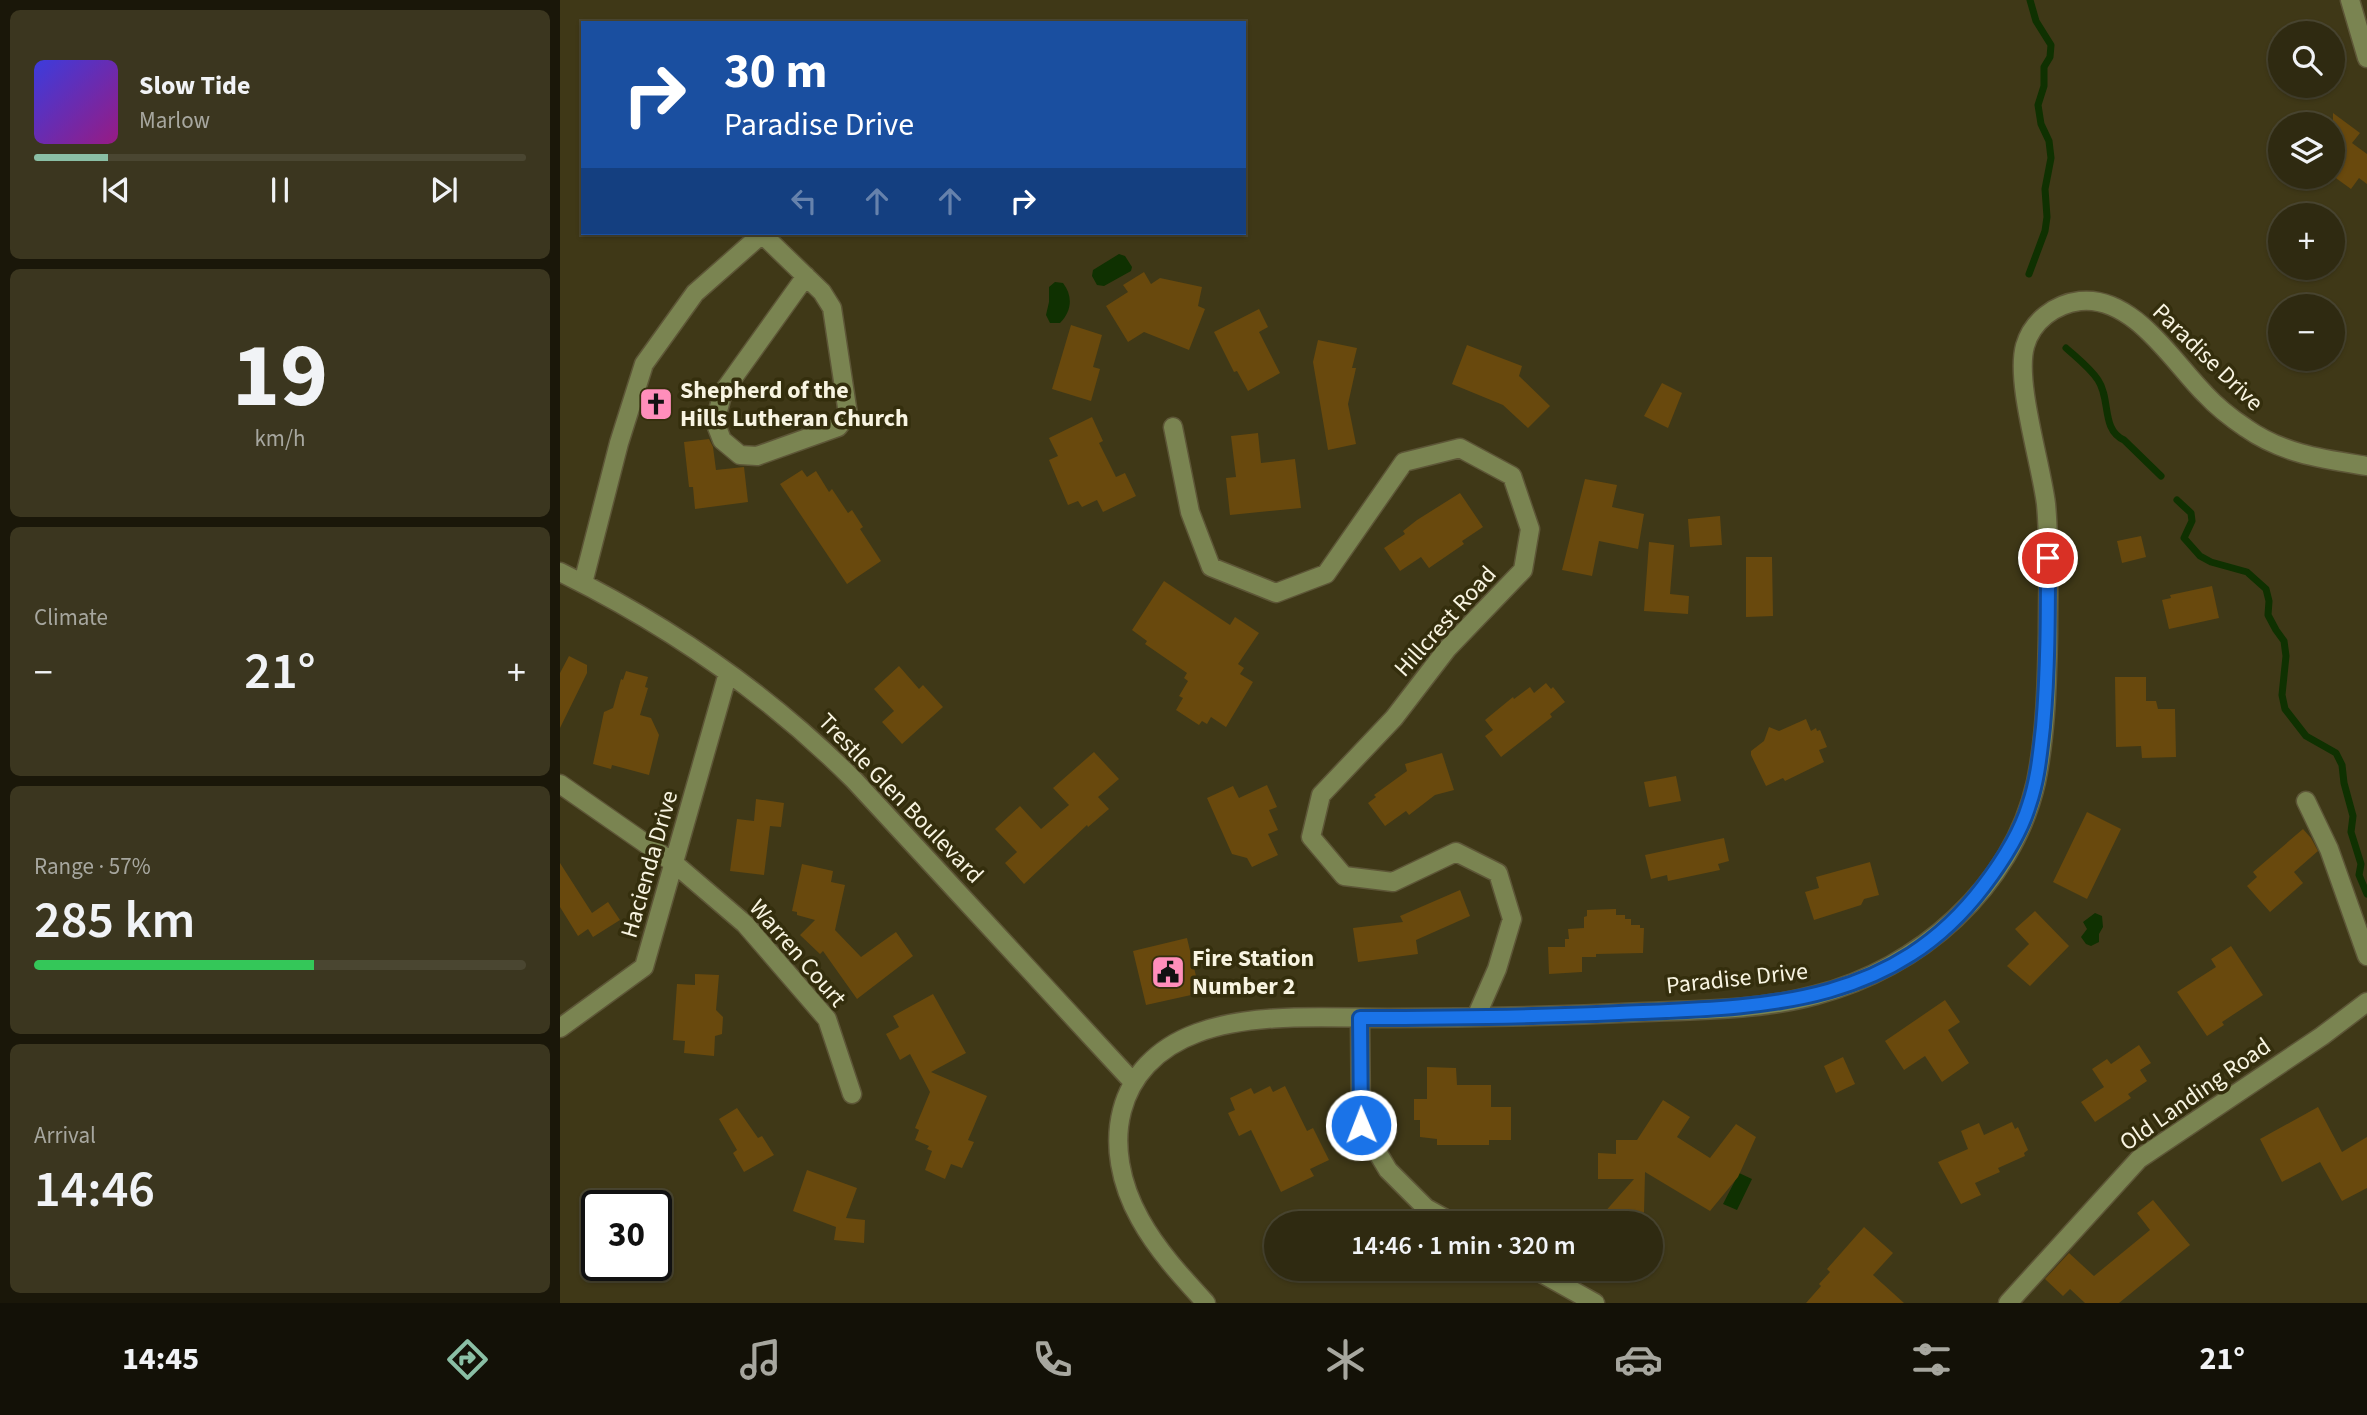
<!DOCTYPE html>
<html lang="en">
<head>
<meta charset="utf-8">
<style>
	body { margin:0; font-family:"Source Sans 3",sans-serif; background:#3b361f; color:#f1f3f6; height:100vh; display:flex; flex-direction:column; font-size:26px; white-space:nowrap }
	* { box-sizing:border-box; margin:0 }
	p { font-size:23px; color:#a7a79f }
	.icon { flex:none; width:38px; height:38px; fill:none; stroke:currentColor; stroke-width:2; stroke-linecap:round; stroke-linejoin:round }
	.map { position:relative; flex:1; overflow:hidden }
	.sheet { display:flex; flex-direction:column; gap:10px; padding:10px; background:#1a1709; width:560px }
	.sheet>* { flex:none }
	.hud { position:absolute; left:21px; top:21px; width:665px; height:214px; border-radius:0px; box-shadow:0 2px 5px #0004,0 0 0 2px #4a4631; background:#1a4fa0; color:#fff; overflow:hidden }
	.controls { position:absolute; left:1708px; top:21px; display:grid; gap:14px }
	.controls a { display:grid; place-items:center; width:77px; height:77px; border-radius:50%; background:#2f2a11; box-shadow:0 2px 5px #0004,0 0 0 2px #4a4631; font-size:35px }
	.speed { position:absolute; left:21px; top:1190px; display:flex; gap:14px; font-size:35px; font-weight:700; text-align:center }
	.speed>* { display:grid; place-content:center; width:91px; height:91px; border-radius:50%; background:#2f2a11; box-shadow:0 2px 5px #0004,0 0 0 2px #4a4631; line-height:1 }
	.speed .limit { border:4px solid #111; border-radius:10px; background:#fff; color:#111 }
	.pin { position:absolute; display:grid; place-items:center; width:60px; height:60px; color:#fff; margin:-30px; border:4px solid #fff; border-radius:50%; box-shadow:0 2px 7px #0007 }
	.me { position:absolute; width:77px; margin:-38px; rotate:359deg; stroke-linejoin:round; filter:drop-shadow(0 0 5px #0008) }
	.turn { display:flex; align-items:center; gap:24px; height:147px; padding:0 28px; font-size:32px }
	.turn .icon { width:91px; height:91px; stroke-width:2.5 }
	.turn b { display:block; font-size:49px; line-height:60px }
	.lanes { display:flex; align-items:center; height:66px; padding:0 28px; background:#0003; justify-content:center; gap:35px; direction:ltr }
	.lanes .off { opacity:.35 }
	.big { font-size:52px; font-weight:600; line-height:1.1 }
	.sheet .card { flex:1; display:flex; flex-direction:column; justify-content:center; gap:10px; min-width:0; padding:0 24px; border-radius:10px; background:#3b361f }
	.sheet .dial { align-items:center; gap:0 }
	.dial b { font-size:91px; line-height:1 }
	.song { display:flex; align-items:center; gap:21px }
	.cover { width:84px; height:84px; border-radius:10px; background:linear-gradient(135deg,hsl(240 70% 55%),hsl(310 70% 35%)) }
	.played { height:7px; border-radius:4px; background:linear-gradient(90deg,#8abfa5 15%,#4a4631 15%) }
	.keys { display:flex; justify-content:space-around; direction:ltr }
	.heat { display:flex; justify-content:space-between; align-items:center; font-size:38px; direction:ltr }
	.charge { height:10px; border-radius:5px; background:linear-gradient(90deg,#34c759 57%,#4a4631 0) }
	.trip { position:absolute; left:704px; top:1211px; width:399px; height:70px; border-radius:35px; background:#2f2a11; box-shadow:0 2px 5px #0004,0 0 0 2px #4a4631; font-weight:600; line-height:70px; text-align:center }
	.dock { display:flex; height:112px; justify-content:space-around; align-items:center; background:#131107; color:#a7a79f }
	.dock .icon { width:49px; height:49px }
	.dock .on { color:#8abfa5 }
	.dock b { font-size:32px; color:#f1f3f6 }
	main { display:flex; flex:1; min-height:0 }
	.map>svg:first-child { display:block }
	.water { fill:#0f3101 }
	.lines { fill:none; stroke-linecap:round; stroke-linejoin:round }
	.stream { stroke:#0f3101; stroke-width:7 }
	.building { fill:#69490d }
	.minor-casing { stroke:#5d5637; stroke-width:21 }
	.minor { stroke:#7a8451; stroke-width:18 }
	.route-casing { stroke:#114b97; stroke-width:18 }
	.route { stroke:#1a73e8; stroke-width:12 }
	.labels { text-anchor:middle; stroke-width:7; stroke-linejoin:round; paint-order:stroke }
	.street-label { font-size:24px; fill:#f8f4e1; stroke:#342e0d }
	.poi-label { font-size:24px; font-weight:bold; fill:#f8f4e1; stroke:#342e0d; text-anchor:start }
</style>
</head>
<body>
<main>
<section class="sheet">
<div class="card">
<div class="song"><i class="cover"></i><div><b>Slow Tide</b><p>Marlow</p></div></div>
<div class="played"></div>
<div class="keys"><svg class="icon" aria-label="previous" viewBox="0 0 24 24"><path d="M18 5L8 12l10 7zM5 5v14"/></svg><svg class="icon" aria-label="pause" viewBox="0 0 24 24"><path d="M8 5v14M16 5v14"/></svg><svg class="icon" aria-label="next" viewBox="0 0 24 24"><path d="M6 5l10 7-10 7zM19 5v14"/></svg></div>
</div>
<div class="card dial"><b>19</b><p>km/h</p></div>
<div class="card"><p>Climate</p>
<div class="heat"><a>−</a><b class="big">21°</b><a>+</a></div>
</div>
<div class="card"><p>Range · 57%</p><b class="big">285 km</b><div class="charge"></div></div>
<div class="card"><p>Arrival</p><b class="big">14:46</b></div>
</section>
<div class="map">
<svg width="1807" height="1303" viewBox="0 0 1807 1303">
	<rect width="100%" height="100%" fill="#3f3817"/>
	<path class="water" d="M 559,254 L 565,256 L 572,267 L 571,271 L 544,286 L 537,285 L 532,276 L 533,270 Z
		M 495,282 L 503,283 C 513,296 512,311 500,323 L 490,323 L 486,315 L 489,302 L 489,287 Z
		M 1535,913 L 1542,916 L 1543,927 L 1539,934 L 1539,942 L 1531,946 L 1526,944 L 1521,937 L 1527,929 L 1523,922 Z
		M 1179,1173 L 1192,1179 L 1177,1210 L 1163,1204 Z"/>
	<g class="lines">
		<path class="stream" d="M 1469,274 L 1485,231 L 1487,217 L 1485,189 L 1491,158 L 1489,141 L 1481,124 L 1478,105 L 1484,86 L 1484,67 L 1490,57 L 1491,45 L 1476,21 L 1470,0
			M 1506,348 C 1517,358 1530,368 1538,380 C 1551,399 1541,430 1564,440 L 1601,476
			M 1617,500 L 1631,513 L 1632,521 L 1624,538 L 1640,556 L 1651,562 L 1687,572 L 1706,589 L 1709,601 L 1708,615 L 1716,630 L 1724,641 L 1726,656 L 1722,695 L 1725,709 L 1746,736 L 1776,753 L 1782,765 L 1784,783 L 1793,816 L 1791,832 L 1801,864 L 1799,875 L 1807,894"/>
	</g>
	<path class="building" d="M 1773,113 L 1800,133 L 1792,143 L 1807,154 L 1807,184 L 1799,178 L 1791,189 L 1773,176 Z
		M 584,272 L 591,284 L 600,278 L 642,287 L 638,306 L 645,309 L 629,350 L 584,332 L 568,342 L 546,306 L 568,292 L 563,285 Z
		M 699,309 L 708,327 L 699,332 L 720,373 L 688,391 L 677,371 L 674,372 L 654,332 Z
		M 511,325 L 542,335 L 533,367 L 540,369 L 531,401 L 492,389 Z
		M 758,340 L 797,348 L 792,368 L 796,368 L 788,404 L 796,444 L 768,450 L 753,362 Z
		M 907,345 L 962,366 L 959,376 L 990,406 L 968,428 L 943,405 L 892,384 Z
		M 1102,383 L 1122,393 L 1108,428 L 1084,416 Z
		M 532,417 L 543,441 L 539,443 L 556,477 L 565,473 L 576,496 L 543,512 L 537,500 L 522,507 L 518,501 L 508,505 L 489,460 L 498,456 L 489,438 Z
		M 698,433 L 701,463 L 735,459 L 741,508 L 670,515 L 666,478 L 676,477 L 671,436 Z
		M 149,439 L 153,447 L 156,470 L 184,467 L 188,502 L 135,509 L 133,487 L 129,487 L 124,442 Z
		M 242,470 L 247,477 L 256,471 L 269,492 L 272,489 L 288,513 L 292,510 L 303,527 L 300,529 L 321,561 L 287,584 L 220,484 Z
		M 1025,479 L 1057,485 L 1052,507 L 1084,514 L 1078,549 L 1039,541 L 1032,576 L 1002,570 Z
		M 900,493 L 923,527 L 902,541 L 904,544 L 869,568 L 861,557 L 840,571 L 824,548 L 845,534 L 843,531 L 857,520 Z
		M 1160,516 L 1162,545 L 1130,547 L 1128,519 Z
		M 1581,536 L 1586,557 L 1562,563 L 1557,541 Z
		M 1089,542 L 1114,545 L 1110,594 L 1129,596 L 1128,614 L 1084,611 Z
		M 1186,557 L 1212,557 L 1213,616 L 1186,617 Z
		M 604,581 L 670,625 L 675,617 L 699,633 L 678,664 L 684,668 L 680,674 L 693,682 L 666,727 L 651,717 L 647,724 L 642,721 L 639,725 L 616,710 L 623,698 L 619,696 L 628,681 L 624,678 L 627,673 L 585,644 L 587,641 L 572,630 Z
		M 1652,586 L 1659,618 L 1609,629 L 1602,600 L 1611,598 L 1610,595 Z
		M 9,656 L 27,665 L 27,673 L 0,728 L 0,673 Z
		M 339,666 L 359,689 L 363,685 L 383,707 L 342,744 L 322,722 L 334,711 L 314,689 Z
		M 66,671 L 88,677 L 85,687 L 88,688 L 80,715 L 91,718 L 99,735 L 89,775 L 52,765 L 51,769 L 33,764 L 44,712 L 53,708 L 61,679 L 63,680 Z
		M 1555,677 L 1586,677 L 1586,701 L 1596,701 L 1598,709 L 1615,709 L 1616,757 L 1582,758 L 1581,746 L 1556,747 Z
		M 986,683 L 991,689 L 993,687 L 1005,702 L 990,714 L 992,717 L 941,757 L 925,736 L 933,730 L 925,720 L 953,697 L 954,699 L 970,687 L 974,693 Z
		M 1246,719 L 1251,731 L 1256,728 L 1257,731 L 1260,730 L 1267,747 L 1259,750 L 1264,762 L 1225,781 L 1223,778 L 1206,786 L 1191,755 L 1191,751 L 1204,741 L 1209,727 L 1219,731 Z
		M 534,752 L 559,779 L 538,797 L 549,809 L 528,827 L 527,825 L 464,884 L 445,863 L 457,852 L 435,829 L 460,806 L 481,829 L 509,805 L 493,788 Z
		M 882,753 L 894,790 L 875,795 L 849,815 L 846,811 L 825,826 L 808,803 L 816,797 L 814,795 L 847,771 L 845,764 Z
		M 1116,776 L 1121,801 L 1089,807 L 1084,782 Z
		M 707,785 L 717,807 L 709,810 L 718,830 L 708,834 L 718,855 L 692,867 L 687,858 L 672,854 L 647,798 L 673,786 L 679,798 Z
		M 196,799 L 224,803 L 221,827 L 210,826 L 204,875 L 170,871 L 177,819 L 194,821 Z
		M 1527,812 L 1561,829 L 1527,899 L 1493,882 Z
		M 1743,829 L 1751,838 L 1758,851 L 1734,872 L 1743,883 L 1710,912 L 1687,886 L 1697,877 L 1693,872 Z
		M 1164,838 L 1169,861 L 1158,864 L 1160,870 L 1108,881 L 1107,875 L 1091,879 L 1085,855 Z
		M 1310,862 L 1319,895 L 1304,899 L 1301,905 L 1254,920 L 1245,892 L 1259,888 L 1256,877 Z
		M 0,863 L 32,913 L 48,902 L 60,920 L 33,937 L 28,929 L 18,936 L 0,907 Z
		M 242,864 L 273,871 L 271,882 L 285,885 L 275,930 L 301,957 L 336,932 L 353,956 L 297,999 L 263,951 L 260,954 L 240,935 L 255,920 L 237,915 L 237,912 L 232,911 Z
		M 900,890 L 910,916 L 856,940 L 858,954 L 798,962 L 793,928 L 843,922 L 840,916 Z
		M 1056,909 L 1056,915 L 1065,915 L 1065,919 L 1071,919 L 1071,925 L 1080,925 L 1080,928 L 1084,928 L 1083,953 L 1036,954 L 1036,957 L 1022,957 L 1022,972 L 989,974 L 988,947 L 1005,947 L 1005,939 L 1009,939 L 1008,929 L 1024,928 L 1024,917 L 1027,916 L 1027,910 Z
		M 1475,911 L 1509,946 L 1470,986 L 1447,966 L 1469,944 L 1455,929 Z
		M 627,938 L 640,993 L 586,1005 L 573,951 Z
		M 1671,946 L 1703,995 L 1662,1022 L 1664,1025 L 1647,1036 L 1617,992 L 1656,967 L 1651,959 Z
		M 135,974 L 159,975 L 156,1010 L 163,1017 L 162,1034 L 155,1036 L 154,1056 L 124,1053 L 125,1041 L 113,1040 L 117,984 L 135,985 Z
		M 373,994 L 406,1053 L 371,1072 L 427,1096 L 408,1140 L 414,1142 L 402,1168 L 391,1164 L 385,1179 L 365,1170 L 372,1151 L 367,1149 L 369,1146 L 355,1140 L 359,1130 L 355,1128 L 370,1092 L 350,1054 L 340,1060 L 326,1034 L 339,1027 L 333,1016 Z
		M 1385,1000 L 1400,1022 L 1388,1030 L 1409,1063 L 1382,1082 L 1365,1056 L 1344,1070 L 1325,1041 Z
		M 1579,1045 L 1591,1063 L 1580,1070 L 1587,1081 L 1568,1094 L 1571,1098 L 1535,1122 L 1521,1102 L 1544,1087 L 1532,1069 L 1547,1059 L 1551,1064 Z
		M 1283,1057 L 1295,1084 L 1276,1093 L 1264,1066 Z
		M 867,1067 L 896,1068 L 897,1085 L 931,1085 L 931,1107 L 951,1107 L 951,1140 L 929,1140 L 929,1145 L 877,1145 L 877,1139 L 860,1137 L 860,1120 L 854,1120 L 854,1099 L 867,1099 Z
		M 710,1086 L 713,1092 L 725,1086 L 747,1131 L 753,1128 L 769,1160 L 750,1169 L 754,1176 L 721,1192 L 691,1130 L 679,1136 L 668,1113 L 675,1110 L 670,1098 L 691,1088 L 694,1094 Z
		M 1103,1100 L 1130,1117 L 1117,1137 L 1150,1158 L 1176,1124 L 1196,1137 L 1178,1177 L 1150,1211 L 1085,1172 L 1084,1212 L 1074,1223 L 1035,1223 L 1074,1179 L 1038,1179 L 1038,1153 L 1056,1154 L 1056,1140 L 1077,1140 Z
		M 1758,1107 L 1782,1152 L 1807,1137 L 1807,1188 L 1782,1201 L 1760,1162 L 1722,1182 L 1700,1139 Z
		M 177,1108 L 198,1138 L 202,1136 L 214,1155 L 184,1172 L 173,1153 L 177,1150 L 159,1119 Z
		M 1452,1122 L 1455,1129 L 1458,1127 L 1468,1150 L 1464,1153 L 1465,1156 L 1438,1168 L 1440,1172 L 1415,1183 L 1421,1195 L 1401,1204 L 1378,1162 L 1408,1149 L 1401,1131 L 1419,1123 L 1424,1135 Z
		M 247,1170 L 297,1188 L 286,1218 L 305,1220 L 304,1243 L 274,1240 L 276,1227 L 233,1211 Z
		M 1593,1200 L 1630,1245 L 1559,1303 L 1525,1303 L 1510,1289 L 1503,1296 L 1485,1279 L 1509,1253 L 1534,1276 L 1590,1230 L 1577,1213 Z
		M 1304,1227 L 1333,1253 L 1313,1275 L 1344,1303 L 1246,1303 L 1261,1286 L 1259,1284 L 1270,1272 L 1267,1269 Z"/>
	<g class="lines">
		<g class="minor-casing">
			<path id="minor" d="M 1790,0 L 1807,58
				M 613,427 L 630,512 L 651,567 L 716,593 L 766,574 L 844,462 L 900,448 L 952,476 L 970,529 L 963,570 L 887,649 L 834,718 L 761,795 L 751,837 L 784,876 L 833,882 L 896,852 L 938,873 L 952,919 L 937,969 L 916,1017
				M 0,572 C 108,625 209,695 294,780 L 573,1082
				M 23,583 L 59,443 L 84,364 L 135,293 L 202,234 L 262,292 L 272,308 L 288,414 L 278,427 L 197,456 L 180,455 L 162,440 L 155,422 L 163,392 L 246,276
				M 0,784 L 115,864 L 185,924 L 267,1019 L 292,1094
				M 1746,801 L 1769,849 L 1807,956
				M 800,1018 L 801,1125 L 828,1170 L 866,1208 L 893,1223
				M 0,1028 L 84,967 L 168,673
				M 974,1269 L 1035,1303
				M 646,1303 C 622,1277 597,1250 580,1219 C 540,1147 553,1064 637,1033 C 693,1012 768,1018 828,1018 C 914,1018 1000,1016 1085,1012 C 1142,1010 1201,1010 1256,995 C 1358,969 1452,888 1476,782 C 1486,734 1487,682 1488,633 C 1488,590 1490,547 1486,504 C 1481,463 1455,382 1465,346 C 1472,321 1495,304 1520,301 C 1573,295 1613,362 1645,394 C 1657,407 1671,418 1686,428 C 1723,454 1763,459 1807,466
				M 1448,1303 L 1579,1159 L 1762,1036 L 1807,1002"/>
		</g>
		<use href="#minor" class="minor"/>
	</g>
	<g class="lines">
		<g class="route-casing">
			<path id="route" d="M 801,1125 L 800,1018 C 886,1018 972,1017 1059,1013 C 1198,1007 1330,1009 1423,887 C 1442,862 1460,835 1469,805 C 1478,779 1480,753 1483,727 C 1488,671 1488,614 1488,558"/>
		</g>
		<use href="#route" class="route"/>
	</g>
	<defs>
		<g id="church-square" transform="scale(1.75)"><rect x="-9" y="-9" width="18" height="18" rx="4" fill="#ff8ebb" stroke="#342e0d"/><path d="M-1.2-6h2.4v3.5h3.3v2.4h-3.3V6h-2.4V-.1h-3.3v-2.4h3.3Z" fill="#111"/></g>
		<g id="civic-square" transform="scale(1.75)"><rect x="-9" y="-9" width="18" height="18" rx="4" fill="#ff8ebb" stroke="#342e0d"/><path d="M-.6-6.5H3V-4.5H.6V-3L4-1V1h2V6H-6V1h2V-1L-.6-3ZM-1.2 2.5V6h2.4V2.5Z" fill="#111"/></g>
	</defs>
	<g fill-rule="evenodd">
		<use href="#church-square" x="96" y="404"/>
		<use href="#civic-square" x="608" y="972"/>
	</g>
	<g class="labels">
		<g class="street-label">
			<text transform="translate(1648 357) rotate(44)" y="8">Paradise Drive</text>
			<text transform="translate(885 621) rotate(-48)" y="8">Hillcrest Road</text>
			<text transform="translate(341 798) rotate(46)" y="8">Trestle Glen Boulevard</text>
			<text transform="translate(89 864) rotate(-74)" y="8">Hacienda Drive</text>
			<text transform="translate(238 953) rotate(49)" y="8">Warren Court</text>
			<text transform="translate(1177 978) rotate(-6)" y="8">Paradise Drive</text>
			<text transform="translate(1635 1094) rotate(-35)" y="8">Old Landing Road</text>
		</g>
		<g class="poi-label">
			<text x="120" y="398">Shepherd of the<tspan x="120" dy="28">Hills Lutheran Church</tspan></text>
			<text x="632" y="966">Fire Station<tspan x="632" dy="28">Number 2</tspan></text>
		</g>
	</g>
</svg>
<div class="controls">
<a><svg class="icon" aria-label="search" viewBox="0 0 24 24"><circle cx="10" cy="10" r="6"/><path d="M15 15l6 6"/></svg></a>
<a><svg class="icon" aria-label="layers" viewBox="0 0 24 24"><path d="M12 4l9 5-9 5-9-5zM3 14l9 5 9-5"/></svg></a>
<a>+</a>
<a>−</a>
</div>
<div class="speed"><div class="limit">30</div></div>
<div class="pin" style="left:1488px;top:558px;background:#d93025"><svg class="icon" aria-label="arrive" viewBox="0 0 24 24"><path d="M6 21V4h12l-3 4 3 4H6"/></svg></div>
<svg class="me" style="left:801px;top:1125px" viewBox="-20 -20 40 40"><circle r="17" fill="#1a73e8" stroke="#fff" stroke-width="3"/><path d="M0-11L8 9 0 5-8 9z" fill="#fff"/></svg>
<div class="trip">14:46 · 1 min · 320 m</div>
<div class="hud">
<div class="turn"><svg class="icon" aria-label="right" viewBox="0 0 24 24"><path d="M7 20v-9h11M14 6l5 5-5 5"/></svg><div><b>30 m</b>Paradise Drive</div></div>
<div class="lanes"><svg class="icon off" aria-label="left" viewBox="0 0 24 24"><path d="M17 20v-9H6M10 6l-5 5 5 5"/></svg><svg class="icon off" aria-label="ahead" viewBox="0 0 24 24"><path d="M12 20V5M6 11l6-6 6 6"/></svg><svg class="icon off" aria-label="ahead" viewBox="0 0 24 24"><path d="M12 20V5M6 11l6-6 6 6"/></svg><svg class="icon" aria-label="right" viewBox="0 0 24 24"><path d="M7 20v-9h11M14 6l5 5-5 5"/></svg></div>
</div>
</div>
</main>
<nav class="dock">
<b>14:45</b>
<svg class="icon on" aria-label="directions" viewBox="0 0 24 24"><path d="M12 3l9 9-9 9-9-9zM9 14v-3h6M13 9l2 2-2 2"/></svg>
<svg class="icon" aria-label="music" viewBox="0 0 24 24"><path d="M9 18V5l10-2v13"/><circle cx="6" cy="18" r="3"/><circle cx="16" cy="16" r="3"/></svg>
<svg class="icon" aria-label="phone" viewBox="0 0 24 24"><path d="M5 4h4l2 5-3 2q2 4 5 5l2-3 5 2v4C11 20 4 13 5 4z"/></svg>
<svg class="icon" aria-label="climate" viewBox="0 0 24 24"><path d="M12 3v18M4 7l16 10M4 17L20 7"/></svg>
<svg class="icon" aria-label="car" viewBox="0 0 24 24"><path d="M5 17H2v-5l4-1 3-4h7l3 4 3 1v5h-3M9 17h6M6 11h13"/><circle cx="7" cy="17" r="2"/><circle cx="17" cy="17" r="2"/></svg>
<svg class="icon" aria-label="filters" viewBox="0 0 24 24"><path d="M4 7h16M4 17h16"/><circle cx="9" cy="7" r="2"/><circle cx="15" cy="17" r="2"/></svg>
<b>21°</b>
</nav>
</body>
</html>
